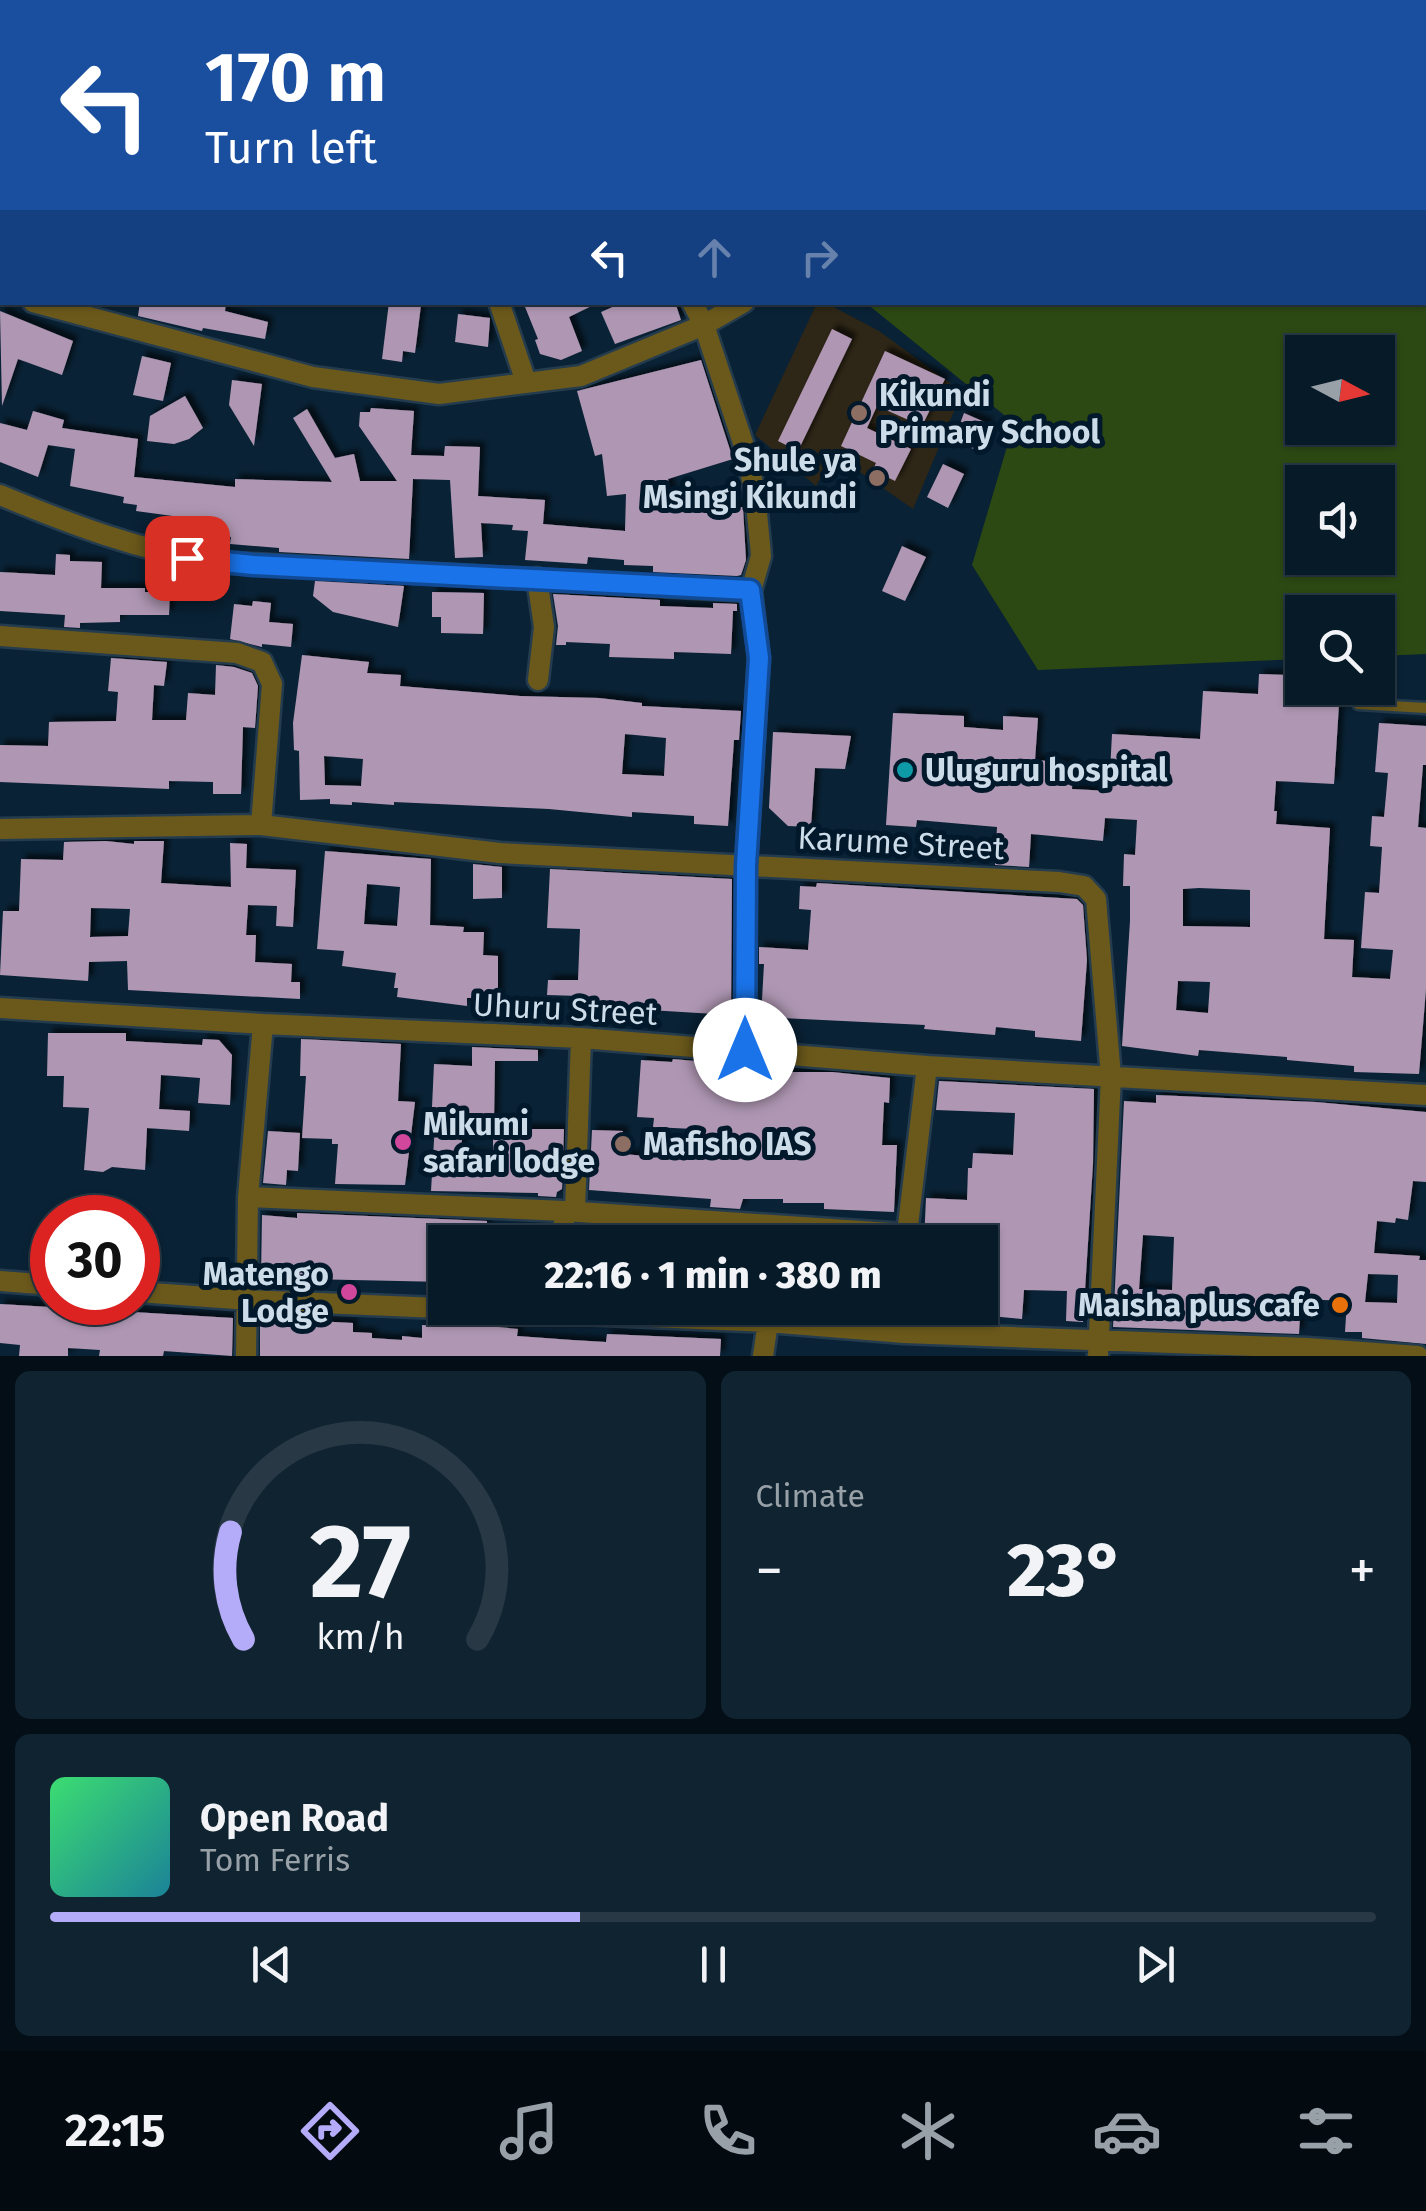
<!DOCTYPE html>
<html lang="en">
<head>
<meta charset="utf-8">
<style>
	body { margin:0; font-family:"Fira Sans",sans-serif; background:#102330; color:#f1f3f6; height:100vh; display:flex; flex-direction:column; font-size:38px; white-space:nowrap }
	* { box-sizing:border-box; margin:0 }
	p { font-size:32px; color:#98a1a8 }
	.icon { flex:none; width:55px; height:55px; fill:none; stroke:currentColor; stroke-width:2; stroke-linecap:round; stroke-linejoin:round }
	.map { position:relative; height:1356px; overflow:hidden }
	.drawer { display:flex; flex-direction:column; gap:15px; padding:15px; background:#040e16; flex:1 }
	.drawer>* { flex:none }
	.banner { position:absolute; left:0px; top:0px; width:1428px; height:305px; box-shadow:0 2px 8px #0004,0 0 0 2px #283845; background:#1a4fa0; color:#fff; overflow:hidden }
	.needle { width:65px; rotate:97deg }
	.controls { position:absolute; left:1285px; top:335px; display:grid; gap:20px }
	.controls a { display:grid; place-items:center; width:110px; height:110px; border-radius:0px; background:#071a28; box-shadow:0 2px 8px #0004,0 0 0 2px #283845; font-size:50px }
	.speed { position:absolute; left:30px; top:1195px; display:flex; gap:20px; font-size:50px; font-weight:700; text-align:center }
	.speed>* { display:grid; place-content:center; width:130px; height:130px; border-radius:50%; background:#071a28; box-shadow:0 2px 8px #0004,0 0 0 2px #283845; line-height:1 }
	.speed .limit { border:15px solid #d22; background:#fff; color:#111 }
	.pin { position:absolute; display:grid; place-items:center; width:85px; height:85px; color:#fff; margin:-42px; border-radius:20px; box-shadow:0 5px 15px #0006 }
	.me { position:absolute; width:110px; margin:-55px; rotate:0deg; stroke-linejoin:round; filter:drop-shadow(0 0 8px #0008) }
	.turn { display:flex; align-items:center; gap:35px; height:210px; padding:0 40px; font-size:45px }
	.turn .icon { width:130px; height:130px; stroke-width:2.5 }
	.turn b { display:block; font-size:70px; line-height:85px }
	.lanes { display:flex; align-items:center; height:95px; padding:0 40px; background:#0003; justify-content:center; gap:50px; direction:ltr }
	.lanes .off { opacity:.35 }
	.big { font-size:75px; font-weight:800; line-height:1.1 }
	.drawer .widget { flex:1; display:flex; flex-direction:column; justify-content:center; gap:15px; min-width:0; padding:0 35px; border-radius:15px; background:#102330 }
	.drawer .dial { align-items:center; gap:0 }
	.dial svg { height:260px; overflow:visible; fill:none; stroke:#283845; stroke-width:7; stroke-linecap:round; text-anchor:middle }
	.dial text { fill:#f1f3f6; stroke:none }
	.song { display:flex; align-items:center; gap:30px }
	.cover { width:120px; height:120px; border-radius:15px; background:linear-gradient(135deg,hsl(140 70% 55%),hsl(190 70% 35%)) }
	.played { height:10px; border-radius:5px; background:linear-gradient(90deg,#b5acf9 40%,#283845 40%) }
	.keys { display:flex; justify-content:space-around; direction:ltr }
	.heat { display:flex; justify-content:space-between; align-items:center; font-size:55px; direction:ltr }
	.drawer .tiles { flex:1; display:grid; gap:15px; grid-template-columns:1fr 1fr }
	.widget:last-child { grid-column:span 2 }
	.trip { position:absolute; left:428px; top:1225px; width:570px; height:100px; border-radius:0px; background:#071a28; box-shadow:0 2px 8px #0004,0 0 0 2px #283845; font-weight:800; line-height:100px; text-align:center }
	.dock { display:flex; height:160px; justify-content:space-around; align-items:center; background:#030a10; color:#98a1a8 }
	.dock .icon { width:70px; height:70px }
	.dock .active { color:#b5acf9 }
	.dock b { font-size:45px; color:#f1f3f6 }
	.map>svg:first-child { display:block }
	.education { fill:#2e2616 }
	.green { fill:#2c4813; fill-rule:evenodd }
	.building { fill:#af97b3; fill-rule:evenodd; filter:url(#shadow) }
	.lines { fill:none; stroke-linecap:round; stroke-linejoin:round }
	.service-casing { stroke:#243c4e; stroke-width:15 }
	.minor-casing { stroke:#243c4e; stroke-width:25 }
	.service { stroke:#6b591b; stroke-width:10 }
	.minor { stroke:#6b591b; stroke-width:20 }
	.route-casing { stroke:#114b97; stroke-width:25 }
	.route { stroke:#1a73e8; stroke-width:18 }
	.education-dot { fill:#8d6e63; stroke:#02182b; stroke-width:4 }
	.culture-dot { fill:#0f9aa8; stroke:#02182b; stroke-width:4 }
	.hotel-dot { fill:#d1479c; stroke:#02182b; stroke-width:4 }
	.food-dot { fill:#e8710a; stroke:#02182b; stroke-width:4 }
	.labels { text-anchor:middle; stroke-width:10; stroke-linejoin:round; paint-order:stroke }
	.poi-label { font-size:32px; font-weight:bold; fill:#cddce9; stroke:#02182b; text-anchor:start }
	.street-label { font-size:32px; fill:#cddce9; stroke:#02182b }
</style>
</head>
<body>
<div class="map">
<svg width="1426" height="1356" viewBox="0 0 1426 1356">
	<defs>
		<filter id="shadow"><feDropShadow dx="5" dy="-5" stdDeviation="2.5" flood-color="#0009"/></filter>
	</defs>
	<rect width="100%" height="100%" fill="#092235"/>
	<path class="education" d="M 817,303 L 826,303 L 879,331 L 962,392 L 913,509 L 834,454 L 816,486 L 755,435 Z"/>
	<path class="green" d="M 1072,0 L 1426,0 L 1426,654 L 1378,656 L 1378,612 L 1302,612 L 1302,659 L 1038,670 L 972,565 L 1014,423 L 866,303 L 1425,302 L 1425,2 L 1071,2 ZM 1302,352 L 1378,352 L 1378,428 L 1302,428 ZM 1302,482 L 1378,482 L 1378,558 L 1302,558 Z"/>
	<path class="building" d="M 140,302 L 226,302 L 225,311 L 268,322 L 265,339 L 203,328 L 202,331 L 138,316 Z
		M 389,302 L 421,305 L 415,353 L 403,351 L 402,362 L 382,359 Z
		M 523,302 L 600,302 L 569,317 L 582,351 L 561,360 L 540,354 L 535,340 L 538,339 Z
		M 624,302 L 675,302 L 681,320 L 615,344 L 601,312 Z
		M 0,311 L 73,341 L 62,375 L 18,359 L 2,406 Z
		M 458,314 L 490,318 L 488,347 L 455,342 Z
		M 832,329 L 852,339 L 798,451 L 778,441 Z
		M 885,351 L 945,379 L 922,426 L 877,406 L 867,428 L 911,449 L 895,481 L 873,470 L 876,463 L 841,446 Z
		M 142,356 L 171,363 L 163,401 L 133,395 Z
		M 701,360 L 733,459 L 668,479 L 674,508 L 743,507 L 746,560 L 741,575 L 737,576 L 653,572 L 653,566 L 624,565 L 624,560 L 588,557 L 587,564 L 525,560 L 528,531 L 512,530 L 513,525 L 481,523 L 483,557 L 455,558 L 450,480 L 413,479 L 409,559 L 279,552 L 279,548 L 230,544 L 231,537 L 177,531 L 180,517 L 136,511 L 137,505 L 123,503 L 124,497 L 70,486 L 75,449 L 48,445 L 38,477 L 0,462 L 0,423 L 27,430 L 33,411 L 64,420 L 62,428 L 138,439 L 134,477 L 235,487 L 235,479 L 332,482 L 293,418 L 307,409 L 335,458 L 354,454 L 360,481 L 397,481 L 359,426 L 360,412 L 370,412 L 371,408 L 414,411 L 411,455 L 444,456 L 445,446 L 480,447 L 478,496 L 545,500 L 543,524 L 625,531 L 626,494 L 607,496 L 602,454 L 595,456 L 577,391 Z
		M 232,380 L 262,384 L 254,446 L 229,405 Z
		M 185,396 L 203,428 L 189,439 L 174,444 L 147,441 L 150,416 Z
		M 964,413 L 989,424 L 978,451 L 954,440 Z
		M 943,464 L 964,474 L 948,508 L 927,497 Z
		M 902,546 L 926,557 L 905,601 L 882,591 Z
		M 56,554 L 70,555 L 70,561 L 102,562 L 101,588 L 145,588 L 145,592 L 170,592 L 169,615 L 120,615 L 120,622 L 80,623 L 80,628 L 64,627 L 65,615 L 0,611 L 0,572 L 55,575 Z
		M 315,581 L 404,586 L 398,627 L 333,612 L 313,596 Z
		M 432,592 L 484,593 L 483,634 L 441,633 L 441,617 L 432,617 Z
		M 553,594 L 660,600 L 660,606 L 713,608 L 713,603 L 737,604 L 737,611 L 733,611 L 731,654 L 674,652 L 674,659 L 609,657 L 610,644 L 566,642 L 566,645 L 556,645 L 558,626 Z
		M 253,601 L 271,603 L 269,622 L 293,624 L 291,647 L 262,644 L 262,647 L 230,639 L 234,604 L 252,606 Z
		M 302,655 L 369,662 L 367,673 L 401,675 L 400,686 L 520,696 L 599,698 L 642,703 L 642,706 L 741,711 L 739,740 L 734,740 L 728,826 L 694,824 L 694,816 L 632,812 L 632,817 L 549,809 L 394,802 L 394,805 L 352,802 L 352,805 L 330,804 L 330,799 L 300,800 L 299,751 L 294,750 L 293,723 ZM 625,734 L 666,738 L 664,776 L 622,774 ZM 324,756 L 363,759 L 361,786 L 325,785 Z
		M 111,658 L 167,662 L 164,686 L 154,685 L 152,720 L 186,720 L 188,693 L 215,695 L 216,665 L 234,667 L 252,673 L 258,686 L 255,728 L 243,727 L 241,794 L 213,794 L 213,782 L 169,781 L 169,789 L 0,782 L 0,745 L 48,746 L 49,722 L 116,721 L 118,692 L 108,691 Z
		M 1259,674 L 1289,675 L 1288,701 L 1339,704 L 1334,784 L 1276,781 L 1274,811 L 1277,811 L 1276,824 L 1330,828 L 1324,939 L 1354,940 L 1352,977 L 1390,979 L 1393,950 L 1361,948 L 1365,892 L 1379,893 L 1382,847 L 1370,846 L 1372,816 L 1384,817 L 1388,773 L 1375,772 L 1379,723 L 1426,726 L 1426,765 L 1423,765 L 1418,827 L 1426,828 L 1426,989 L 1419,1074 L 1354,1072 L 1354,1066 L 1287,1060 L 1287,1057 L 1199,1050 L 1198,1056 L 1122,1046 L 1130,921 L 1130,886 L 1123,886 L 1124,854 L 1135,855 L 1137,820 L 1105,818 L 1103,841 L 1031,834 L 1029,867 L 995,865 L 997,827 L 917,820 L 916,827 L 886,825 L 893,713 L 964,716 L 964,727 L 1003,730 L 1003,716 L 1038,718 L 1035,760 L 1073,763 L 1072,789 L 1109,791 L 1112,734 L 1200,739 L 1203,691 L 1258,694 ZM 1199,888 L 1250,890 L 1250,927 L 1183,926 L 1183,889 ZM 1178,981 L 1210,982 L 1208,1013 L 1176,1010 Z
		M 773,732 L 851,736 L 845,769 L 815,768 L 811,827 L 788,826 L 769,808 Z
		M 106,841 L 134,844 L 134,841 L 164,841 L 161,883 L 231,887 L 230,843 L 247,844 L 246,868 L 296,870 L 293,927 L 276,926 L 277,906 L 248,905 L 246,935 L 256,935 L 255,962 L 292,964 L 291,982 L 300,982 L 300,999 L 128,990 L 127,961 L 89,962 L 88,981 L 0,975 L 3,911 L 19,911 L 21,859 L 63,860 L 64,842 ZM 91,908 L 130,909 L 128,936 L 90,937 Z
		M 325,851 L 431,859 L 430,925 L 464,927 L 463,932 L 484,932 L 483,955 L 498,956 L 498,998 L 467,998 L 467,1006 L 397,997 L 398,988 L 394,988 L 396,973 L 342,966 L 344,951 L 317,949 ZM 367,884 L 400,887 L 397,926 L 364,924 Z
		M 473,864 L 502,867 L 502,898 L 473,899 Z
		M 550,869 L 732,879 L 731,1015 L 600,1007 L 590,1006 L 590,1001 L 580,1001 L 580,996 L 547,995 L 548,980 L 578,980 L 580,929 L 547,928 Z
		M 817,883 L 1077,899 L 1083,905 L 1087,960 L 1081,1041 L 1035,1037 L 1035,1031 L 996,1027 L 995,1035 L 924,1029 L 925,1025 L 761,1017 L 764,964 L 759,964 L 759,947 L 808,950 L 811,910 L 799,909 L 800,886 L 816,887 Z
		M 48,1033 L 126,1033 L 126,1041 L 202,1045 L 203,1039 L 219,1040 L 232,1055 L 230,1105 L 198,1103 L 200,1078 L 161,1075 L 159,1109 L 190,1111 L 189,1131 L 147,1128 L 145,1170 L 112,1167 L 103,1172 L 84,1170 L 89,1108 L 63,1107 L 64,1076 L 47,1076 Z
		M 301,1039 L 401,1044 L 398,1101 L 415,1102 L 405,1185 L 335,1184 L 338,1144 L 332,1144 L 332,1139 L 302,1138 L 306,1076 L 300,1076 Z
		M 472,1047 L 538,1050 L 538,1061 L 495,1061 L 494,1122 L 463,1122 L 461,1154 L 493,1156 L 493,1129 L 564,1129 L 562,1189 L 557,1192 L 556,1197 L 538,1196 L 538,1193 L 431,1191 L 436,1107 L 432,1107 L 434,1064 L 472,1066 Z
		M 673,1059 L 751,1066 L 751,1069 L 784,1072 L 832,1072 L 890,1078 L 889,1103 L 884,1102 L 882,1145 L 897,1145 L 894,1212 L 824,1209 L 824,1203 L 783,1203 L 783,1199 L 743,1199 L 740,1209 L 710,1207 L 711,1199 L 589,1190 L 592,1130 L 623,1131 L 623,1154 L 692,1160 L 694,1129 L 653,1127 L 654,1118 L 637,1117 L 641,1060 L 672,1062 Z
		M 939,1081 L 1094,1089 L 1093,1164 L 1083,1322 L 1066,1321 L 1067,1291 L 1024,1290 L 1022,1319 L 980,1315 L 980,1242 L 924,1242 L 926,1198 L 967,1200 L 968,1168 L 972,1168 L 973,1153 L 1013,1155 L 1015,1113 L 936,1110 Z
		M 1156,1095 L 1316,1102 L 1426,1112 L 1426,1182 L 1413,1181 L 1408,1220 L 1396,1218 L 1395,1223 L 1377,1221 L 1374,1253 L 1420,1256 L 1419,1260 L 1426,1260 L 1426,1344 L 1362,1338 L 1362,1332 L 1345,1332 L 1347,1301 L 1301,1299 L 1299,1334 L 1113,1327 L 1124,1101 L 1156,1103 ZM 1143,1235 L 1174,1237 L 1172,1290 L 1139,1289 ZM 1368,1274 L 1398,1275 L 1397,1303 L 1365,1302 Z
		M 268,1131 L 300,1133 L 298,1171 L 287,1170 L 286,1185 L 263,1183 Z
		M 297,1213 L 487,1221 L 487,1228 L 460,1227 L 459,1242 L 445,1242 L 445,1282 L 261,1278 L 262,1215 L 297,1218 Z
		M 578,1226 L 738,1236 L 738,1242 L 578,1242 Z
		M 0,1304 L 233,1318 L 232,1356 L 164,1351 L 163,1356 L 99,1356 L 100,1350 L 68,1348 L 68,1356 L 19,1356 L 20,1345 L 0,1343 Z
		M 260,1318 L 353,1323 L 353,1332 L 372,1333 L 372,1338 L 402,1340 L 402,1336 L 422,1338 L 422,1325 L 455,1327 L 455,1323 L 518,1329 L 517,1336 L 572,1340 L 606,1342 L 607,1334 L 721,1339 L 720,1356 L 260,1356 Z"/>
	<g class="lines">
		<g class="service-casing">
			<path id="service" d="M 1358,704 L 1426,708"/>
		</g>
		<g class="minor-casing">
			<path id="minor" d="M 329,0 L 330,2
				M 583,0 L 585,2
				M 765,0 L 767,2
				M 553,2 L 553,0
				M 708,2 L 710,0
				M 1049,2 L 1050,0
				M 0,48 L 2,49
				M 0,291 L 2,292
				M 33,302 L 313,377 L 439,394 L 581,376 L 704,325 L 744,302
				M 499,302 L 526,382
				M 692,302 L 704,325 L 744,446 L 755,493 L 760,544 L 761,556 L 751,591 L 759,658 L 746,865 L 745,1050
				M 0,495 C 70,524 140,551 215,562 L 751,591
				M 537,578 L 544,627 L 538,680
				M 0,636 L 237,653 L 262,662 L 272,684 L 261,825
				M 0,829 L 261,825 L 500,853 L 1059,882 L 1084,886 L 1096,899 L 1111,1076 L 1098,1356
				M 0,1008 L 263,1024 L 581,1038 L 927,1066 L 1426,1095
				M 248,1197 L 564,1211 L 906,1234
				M 564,1242 L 564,1211 L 575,1211 L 581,1038
				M 906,1242 L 927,1066
				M 0,1281 L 52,1285
				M 138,1292 L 249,1300 L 768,1322 L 904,1333 L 1307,1348 L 1418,1356
				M 904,1333 L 904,1308
				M 246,1356 L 248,1197 L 263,1024
				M 763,1356 L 768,1322"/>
		</g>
		<use href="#service" class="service"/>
		<use href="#minor" class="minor"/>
	</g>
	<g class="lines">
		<g class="route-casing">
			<path id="route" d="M 187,558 L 253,565 L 750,590 L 759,658 L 746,865 L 745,1050"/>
		</g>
		<use href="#route" class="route"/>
	</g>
	<g class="education-dot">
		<circle cx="859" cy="413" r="10"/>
		<circle cx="877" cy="478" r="10"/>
		<circle cx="623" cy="1144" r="10"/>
	</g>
	<circle class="culture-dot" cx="905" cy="770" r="10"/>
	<g class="hotel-dot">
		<circle cx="403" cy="1142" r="10"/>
		<circle cx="349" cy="1292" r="10"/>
	</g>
	<circle class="food-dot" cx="1340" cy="1305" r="10"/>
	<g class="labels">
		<g class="poi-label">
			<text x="879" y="406">Kikundi<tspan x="879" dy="37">Primary School</tspan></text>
			<text x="857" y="471" text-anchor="end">Shule ya<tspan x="857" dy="37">Msingi Kikundi</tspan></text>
			<text x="925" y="781">Uluguru hospital</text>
			<text x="423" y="1135">Mikumi<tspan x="423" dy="37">safari lodge</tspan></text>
			<text x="643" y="1155">Mafisho IAS</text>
			<text x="329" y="1285" text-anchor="end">Matengo<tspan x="329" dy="37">Lodge</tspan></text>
			<text x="1320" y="1316" text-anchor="end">Maisha plus cafe</text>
		</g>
		<g class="street-label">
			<text transform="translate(901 843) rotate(3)" y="11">Karume Street</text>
			<text transform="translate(565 1009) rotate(3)" y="11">Uhuru Street</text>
		</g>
	</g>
</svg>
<div class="controls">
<a><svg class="needle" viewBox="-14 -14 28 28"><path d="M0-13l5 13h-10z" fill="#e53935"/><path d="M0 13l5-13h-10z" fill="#98a1a8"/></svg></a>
<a><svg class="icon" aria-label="sound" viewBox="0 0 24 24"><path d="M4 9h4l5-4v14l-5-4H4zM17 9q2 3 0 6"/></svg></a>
<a><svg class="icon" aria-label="search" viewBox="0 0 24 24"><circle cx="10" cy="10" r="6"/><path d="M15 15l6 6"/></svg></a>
</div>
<div class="speed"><div class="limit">30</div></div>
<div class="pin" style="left:187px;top:558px;background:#d93025"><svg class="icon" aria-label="arrive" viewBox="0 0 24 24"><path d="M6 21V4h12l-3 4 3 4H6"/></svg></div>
<svg class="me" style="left:745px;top:1050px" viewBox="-20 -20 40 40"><circle r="19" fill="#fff"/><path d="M0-13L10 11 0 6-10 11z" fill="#1a73e8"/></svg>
<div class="trip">22:16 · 1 min · 380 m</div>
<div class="banner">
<div class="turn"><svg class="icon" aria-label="left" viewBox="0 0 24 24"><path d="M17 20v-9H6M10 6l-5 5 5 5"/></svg><div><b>170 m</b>Turn left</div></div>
<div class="lanes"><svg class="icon" aria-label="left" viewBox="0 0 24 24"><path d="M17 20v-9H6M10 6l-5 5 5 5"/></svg><svg class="icon off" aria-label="ahead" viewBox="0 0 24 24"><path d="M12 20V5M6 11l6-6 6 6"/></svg><svg class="icon off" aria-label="right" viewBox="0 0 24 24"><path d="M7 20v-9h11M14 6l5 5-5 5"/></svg></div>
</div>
</div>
<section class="drawer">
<div class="tiles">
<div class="widget dial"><svg viewBox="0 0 100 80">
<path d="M14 69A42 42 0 1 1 86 69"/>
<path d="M14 69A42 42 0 0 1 10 36" stroke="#b5acf9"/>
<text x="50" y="56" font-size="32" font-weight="700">27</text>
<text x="50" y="72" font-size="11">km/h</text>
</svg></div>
<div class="widget"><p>Climate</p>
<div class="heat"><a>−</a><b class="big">23°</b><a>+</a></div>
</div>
<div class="widget">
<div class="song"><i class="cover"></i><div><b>Open Road</b><p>Tom Ferris</p></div></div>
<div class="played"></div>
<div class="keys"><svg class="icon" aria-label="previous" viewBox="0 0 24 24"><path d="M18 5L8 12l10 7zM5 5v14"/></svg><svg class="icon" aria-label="pause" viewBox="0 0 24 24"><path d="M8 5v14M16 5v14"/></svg><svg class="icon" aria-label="next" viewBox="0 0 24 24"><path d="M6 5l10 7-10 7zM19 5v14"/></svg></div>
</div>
</div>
</section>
<nav class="dock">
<b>22:15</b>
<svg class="icon active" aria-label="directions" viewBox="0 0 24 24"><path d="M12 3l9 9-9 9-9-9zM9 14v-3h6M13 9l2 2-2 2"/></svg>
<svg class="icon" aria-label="music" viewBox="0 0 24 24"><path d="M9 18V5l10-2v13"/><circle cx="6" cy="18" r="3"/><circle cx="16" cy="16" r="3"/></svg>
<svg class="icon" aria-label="phone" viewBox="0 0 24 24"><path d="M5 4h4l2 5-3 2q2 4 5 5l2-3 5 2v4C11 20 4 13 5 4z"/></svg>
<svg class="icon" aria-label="climate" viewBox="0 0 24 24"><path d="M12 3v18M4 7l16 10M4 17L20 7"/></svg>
<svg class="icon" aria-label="car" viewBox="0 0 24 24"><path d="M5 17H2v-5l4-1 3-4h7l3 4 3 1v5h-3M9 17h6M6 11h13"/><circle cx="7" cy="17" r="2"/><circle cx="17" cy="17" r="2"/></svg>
<svg class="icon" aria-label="filters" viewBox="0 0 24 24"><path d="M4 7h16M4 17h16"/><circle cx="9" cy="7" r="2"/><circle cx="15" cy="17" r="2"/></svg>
</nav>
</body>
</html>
